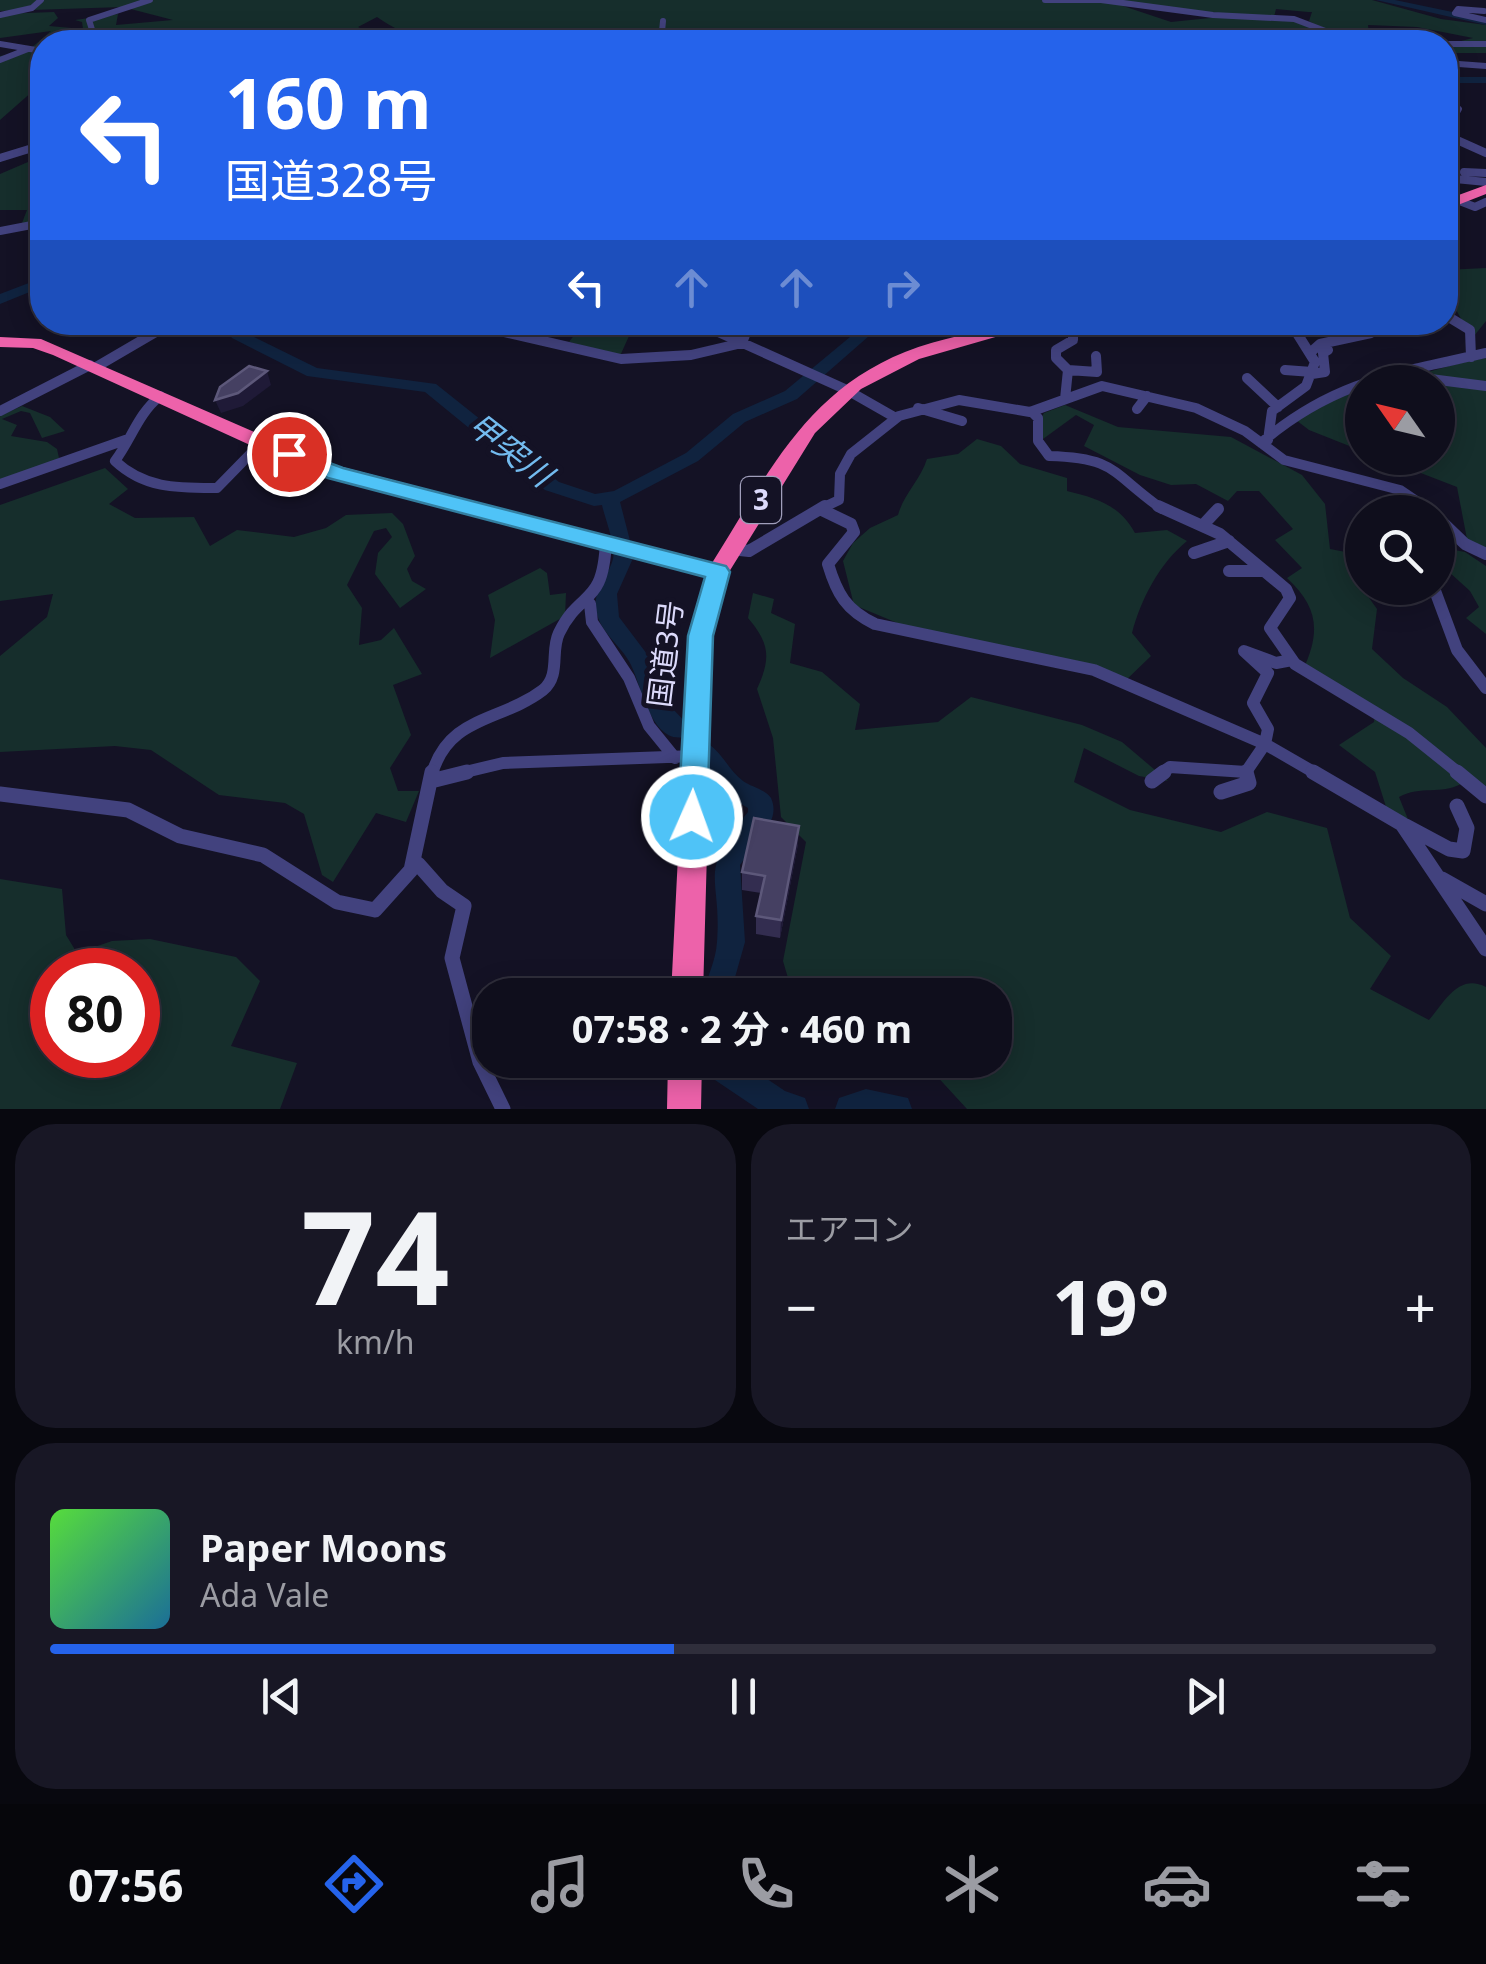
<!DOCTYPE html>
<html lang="ja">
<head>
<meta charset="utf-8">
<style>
	body { margin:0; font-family:"Noto Sans","Noto Sans JP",sans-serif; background:#181725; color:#f1f3f6; height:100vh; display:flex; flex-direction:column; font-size:38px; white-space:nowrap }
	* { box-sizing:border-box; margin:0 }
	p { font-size:32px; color:#9b9ca3 }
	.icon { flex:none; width:55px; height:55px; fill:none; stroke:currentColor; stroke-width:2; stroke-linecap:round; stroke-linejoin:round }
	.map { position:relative; height:1109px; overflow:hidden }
	.details { display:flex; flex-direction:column; gap:15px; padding:15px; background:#08080f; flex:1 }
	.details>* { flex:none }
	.hud { position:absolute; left:30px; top:30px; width:1428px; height:305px; border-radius:40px; box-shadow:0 5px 25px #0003,0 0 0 2px #2f2e3b; background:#2563eb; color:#fff; overflow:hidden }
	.needle { width:65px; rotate:304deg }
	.buttons { position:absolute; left:1345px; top:365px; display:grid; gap:20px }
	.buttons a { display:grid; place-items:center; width:110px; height:110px; border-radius:50%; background:#0f0e1c; box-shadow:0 5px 25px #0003,0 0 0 2px #2f2e3b; font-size:50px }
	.speed { position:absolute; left:30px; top:948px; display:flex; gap:20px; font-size:50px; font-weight:700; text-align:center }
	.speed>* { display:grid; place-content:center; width:130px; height:130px; border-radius:50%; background:#0f0e1c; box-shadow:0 5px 25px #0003,0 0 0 2px #2f2e3b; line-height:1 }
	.speed .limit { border:15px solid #d22; background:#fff; color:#111 }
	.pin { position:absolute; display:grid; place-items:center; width:85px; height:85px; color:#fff; margin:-42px; border:5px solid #fff; border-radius:50%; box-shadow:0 2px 10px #0007 }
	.me { position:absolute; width:110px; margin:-55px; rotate:2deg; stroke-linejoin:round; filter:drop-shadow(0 0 8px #0008) }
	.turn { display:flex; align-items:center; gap:35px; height:210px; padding:0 30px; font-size:45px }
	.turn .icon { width:130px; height:130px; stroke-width:2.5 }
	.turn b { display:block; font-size:70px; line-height:85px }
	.lanes { display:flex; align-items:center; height:95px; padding:0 30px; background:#0003; justify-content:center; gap:50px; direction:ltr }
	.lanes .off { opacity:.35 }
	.big { font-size:75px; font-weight:700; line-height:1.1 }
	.details .widget { flex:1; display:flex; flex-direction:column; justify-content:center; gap:15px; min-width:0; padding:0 35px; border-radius:40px; background:#181725 }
	.details .dial { align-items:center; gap:0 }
	.dial b { font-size:130px; line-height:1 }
	.song { display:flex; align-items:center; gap:30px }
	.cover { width:120px; height:120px; border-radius:15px; background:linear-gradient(135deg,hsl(110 70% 55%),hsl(200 70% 35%)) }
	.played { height:10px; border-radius:5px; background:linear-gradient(90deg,#2563eb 45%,#2f2e3b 45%) }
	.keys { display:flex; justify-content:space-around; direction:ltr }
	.heat { display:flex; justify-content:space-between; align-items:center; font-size:55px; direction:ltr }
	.details .tiles { flex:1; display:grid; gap:15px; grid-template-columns:1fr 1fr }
	.widget:last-child { grid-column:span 2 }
	.trip { position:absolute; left:472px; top:978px; width:540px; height:100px; border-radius:40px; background:#0f0e1c; box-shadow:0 5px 25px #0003,0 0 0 2px #2f2e3b; font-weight:700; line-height:100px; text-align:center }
	.tab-bar { display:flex; height:160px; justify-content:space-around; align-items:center; background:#06060b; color:#9b9ca3 }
	.tab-bar .icon { width:70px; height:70px }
	.tab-bar .active { color:#2563eb }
	.tab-bar b { font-size:45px; color:#f1f3f6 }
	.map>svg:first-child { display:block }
	.green { fill:#162e2c; fill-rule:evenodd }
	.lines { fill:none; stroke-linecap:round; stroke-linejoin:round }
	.stream { stroke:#10233f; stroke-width:4 }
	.river { fill:#10233f; fill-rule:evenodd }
	.street-far4 { stroke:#42427e; stroke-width:6 }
	.street-far3 { stroke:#42427e; stroke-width:8 }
	.street-far2 { stroke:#42427e; stroke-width:10 }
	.street-far1 { stroke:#42427e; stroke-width:12 }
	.street { stroke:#42427e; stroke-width:15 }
	.highway { fill:#ed62aa; fill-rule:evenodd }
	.wall { fill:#332d50 }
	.shaded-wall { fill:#1f1a37 }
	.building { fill:#454062; stroke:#5d587a; stroke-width:2.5 }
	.route { fill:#4fc3f7; stroke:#337fa1; stroke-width:2.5 }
	.labels { text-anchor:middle; stroke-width:10; stroke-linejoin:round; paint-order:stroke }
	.shield { fill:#141225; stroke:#a09ebb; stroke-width:2.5 }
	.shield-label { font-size:28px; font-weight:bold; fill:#dcdafb }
	.street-label { font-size:30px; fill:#dcdafb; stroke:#141225 }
	.water-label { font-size:32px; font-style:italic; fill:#73bbef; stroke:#141225 }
</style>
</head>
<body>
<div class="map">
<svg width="1486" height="1109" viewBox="0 0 1486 1109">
	<rect width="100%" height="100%" fill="#141225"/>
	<path class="green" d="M 0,0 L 1372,0 L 1441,19 L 1486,25 L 1486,53 L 1445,53 L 1445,45 L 1473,38 L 1417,27 L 1368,25 L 1369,34 L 1379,39 L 1354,39 L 1314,24 L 1309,21 L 1312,12 L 1308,12 L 1276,9 L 1274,17 L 1123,6 L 1171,22 L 1220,17 L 1290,20 L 1340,39 L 1419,42 L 513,42 C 455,32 432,55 377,17 L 358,27 L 389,42 L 158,42 L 172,35 L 130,42 L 42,42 L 42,50 L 30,49 L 51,31 L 0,38 L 0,14 L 54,12 L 58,18 L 49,26 L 83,29 L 82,22 L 75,20 L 118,14 L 116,25 L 173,20 L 123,7 L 0,11 Z
		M 30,51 L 42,52 L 42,83 L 0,120 L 0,56 Z
		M 42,156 L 42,222 L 22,223 L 27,210 L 0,210 L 0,174 Z
		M 1486,268 L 1486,321 L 1474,336 C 1460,322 1445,291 1445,270 Z
		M 584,322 L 605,323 L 629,336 L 620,356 L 569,342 Z
		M 1486,358 L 1486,553 L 1467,539 L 1457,487 L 1382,458 L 1438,458 L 1438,382 L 1362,382 L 1362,451 L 1309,430 L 1292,417 C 1304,404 1312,406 1325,398 C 1364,374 1369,386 1408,377 C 1434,371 1459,362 1486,358 Z
		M 1065,405 L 1118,427 L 1231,437 L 1302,475 L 1325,504 L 1330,549 L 1351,553 L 1362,588 L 1377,609 L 1372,649 L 1403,678 L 1447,707 L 1486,748 L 1486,799 L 1461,784 C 1440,795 1421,785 1399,797 L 1414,834 L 1388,813 L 1375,772 L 1339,745 L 1374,722 L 1375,712 L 1303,670 C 1321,631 1318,607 1287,578 L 1302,568 L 1275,540 L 1293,529 L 1259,491 L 1237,491 L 1228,501 L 1196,484 L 1171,485 L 1140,475 L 1084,446 L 1094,425 L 1076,415 L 1043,439 L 1039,422 L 1044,413 Z
		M 22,406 L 50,417 L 65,431 L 42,438 L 30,413 L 21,411 L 2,419 L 17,425 L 11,436 L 47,442 L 57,449 L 59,458 L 0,484 L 0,416 Z
		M 977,439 L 1001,446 L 1020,464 L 1067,478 L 1067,491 C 1096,498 1120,505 1135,533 L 1167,530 L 1187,541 C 1159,564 1141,599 1132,633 L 1151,656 L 1123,683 L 907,627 L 854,605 L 843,561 L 853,543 L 870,528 L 898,515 C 904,493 920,481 927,459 L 958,454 Z
		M 105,468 L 128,489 L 109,504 L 135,518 L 194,517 L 210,546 L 237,530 L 294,537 L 326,528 L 346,515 L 392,513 L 403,524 L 415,556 L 407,569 L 412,581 L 426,589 L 400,608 L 375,574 L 378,553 L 392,537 L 386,528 L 374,531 L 347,585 L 362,608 L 359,645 L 381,640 L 394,628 L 422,674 L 393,685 L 411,735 L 390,768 L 398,791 L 419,791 L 406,822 L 376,813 L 333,882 L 322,875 L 304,814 L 285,803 L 219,795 L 151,750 L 115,746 L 0,752 L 0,656 L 47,617 L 53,594 L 0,601 L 0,505 Z
		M 1438,547 L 1465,552 L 1486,566 L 1486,634 L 1466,618 L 1479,607 L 1470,591 L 1438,562 Z
		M 540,568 L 547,573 L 550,595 L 566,593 L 565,616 L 490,658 L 495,620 L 488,595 Z
		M 753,593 L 774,599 L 771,613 L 795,624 L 790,663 L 822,672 L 860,704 L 855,730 L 938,722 L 971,697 L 1082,725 L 1122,742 L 1168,781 L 1139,776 L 1084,748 L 1074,782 L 1130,810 L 1221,832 L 1267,812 L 1327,828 L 1350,918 L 1391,956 L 1370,989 L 1429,1020 C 1445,1001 1459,973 1486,987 L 1486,1109 L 967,1109 L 922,1060 L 995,1060 L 995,995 L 793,995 L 783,961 L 806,842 L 781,817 L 773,738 L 757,689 C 771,658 770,644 748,618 Z
		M 0,879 L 62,889 L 66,935 L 77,953 L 112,941 L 150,939 L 236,957 L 260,981 L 231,1046 L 297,1063 L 280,1109 L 0,1109 ZM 52,970 L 138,970 L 138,1055 L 52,1055 Z"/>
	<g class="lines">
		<path class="stream" d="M 933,322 L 952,322
			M 870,327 L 906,322"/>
		<path class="river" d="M 1376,0 L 1395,0 L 1486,19 L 1486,25 Z
			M 1445,77 L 1486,77 L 1486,83 L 1445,83 Z
			M 42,278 L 42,287 L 0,304 L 0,294 Z
			M 221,322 L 236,322 L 244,332 L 317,368 L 436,384 L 559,482 L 595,494 L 614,491 L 686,453 L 733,414 L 785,391 L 868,322 L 885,322 L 797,399 L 745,422 L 698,461 L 620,502 L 634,556 L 617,594 L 619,617 L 650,658 L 671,707 L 692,729 L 688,736 C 651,748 642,685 630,663 C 620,644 600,633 596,610 C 593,589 608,577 613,559 C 616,545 605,519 602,505 L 594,506 L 545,490 L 425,392 L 307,376 L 232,338 Z
			M 701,740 C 720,747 727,769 743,781 C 751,787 765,789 771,798 C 775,807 774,815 770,823 L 740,865 L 745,942 L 730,995 L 702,995 C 707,978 716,960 717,942 C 722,874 696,875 748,812 L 748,808 L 725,795 L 693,757 L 689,750 L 693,743 Z
			M 706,1060 L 739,1060 L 785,1091 L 805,1098 L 809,1109 L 758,1109 L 712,1078 Z
			M 866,1089 L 908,1098 L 912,1109 L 835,1109 L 839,1098 Z"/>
		<path class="street-far4" d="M 1045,0 L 1101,0 L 1213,15 L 1294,19 L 1349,40 L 1431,42
			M 1484,11 L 1458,9 L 1455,13 L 1486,20
			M 0,15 L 32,8 L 41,0
			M 106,42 L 94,36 L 89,20 L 150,0
			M 661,42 L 663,21
			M 0,44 L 42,51
			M 1445,44 L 1486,44
			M 0,60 L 28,49
			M 1445,63 L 1486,66
			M 1445,97 L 1459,109 L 1449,126 L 1453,133"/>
		<path class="street-far3" d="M 1451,130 L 1457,140 L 1486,153
			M 0,158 L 42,145
			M 1464,172 L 1486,173
			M 1445,178 L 1486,182
			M 1457,200 L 1475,207 L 1486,202
			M 0,231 L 42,223
			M 1445,231 L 1451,238"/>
		<path class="street-far2" d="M 1447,316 L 1470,330 L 1471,357
			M 461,322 L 621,359 L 691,355 L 742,343
			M 696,322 L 847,390 L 896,418
			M 1292,325 L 1332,322
			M 742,343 L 750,322
			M 1311,352 L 1320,344 L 1371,333 L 1369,322
			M 96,367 L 173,322
			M 1068,370 L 1097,372 L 1096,356
			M 1285,370 L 1312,372
			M 1312,374 L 1325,372 L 1323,353 L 1328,350
			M 1407,376 L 1486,386
			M 1247,378 L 1278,407
			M 160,396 C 138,414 132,438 115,461 C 145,489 178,488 217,488 L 262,442
			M 1065,399 L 1068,370 L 1056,358 L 1056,350 L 1073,340 L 1073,322
			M 918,408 L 962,421
			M 1137,409 L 1147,396
			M 0,411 L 90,365
			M 1032,412 L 1038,418 L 1038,441 L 1049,456 C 1117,458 1110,472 1162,509
			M 1268,440 L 1272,411 L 1306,386 L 1315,362 L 1290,322
			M 1261,443 C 1333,381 1397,373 1486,353
			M 0,484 L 128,439
			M 820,509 L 839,500 L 840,474 L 851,454 L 899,416 L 959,400 L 1030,412 L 1102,386 L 1196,408 L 1245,431 L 1284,460 L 1400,490 L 1428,509"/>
		<path class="street-far1" d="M 1158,506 L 1220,534 L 1286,589 L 1290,598 L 1270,628 L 1295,664 L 1409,733 L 1460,774
			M 1424,506 L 1433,512
			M 820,509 L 851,524 L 854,532 L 828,564 C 837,594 846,610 875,624 L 1094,670 L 1265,744 L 1317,774
			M 1438,518 L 1465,544 L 1486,554
			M 1203,525 L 1218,509
			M 731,549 L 749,551 L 825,506
			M 1194,553 L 1229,541
			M 1229,571 L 1264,571
			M 1434,588 L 1457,650 L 1486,688
			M 590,604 L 592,622 L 629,678 L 649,726 L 675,758
			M 432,774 C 449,715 501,722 543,690 C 561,675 550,651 559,633 C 581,588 603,608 606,541
			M 457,774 L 503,763 L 695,756
			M 1160,774 L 1170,767 L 1246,772 L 1265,744 L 1268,729 L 1253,703 L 1268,673 L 1244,651 L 1276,663 L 1292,660"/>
		<path class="street" d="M 1313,772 L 1402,824 L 1486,949
			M 1457,772 L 1486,796
			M 431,781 L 467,772
			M 1152,781 L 1164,772
			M 1221,792 L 1249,783 L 1246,772
			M 0,794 L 128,810 L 180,836 L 263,855 L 337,902 L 375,910 L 411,870 L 432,772
			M 1406,826 L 1449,849 L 1463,851 L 1467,828 L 1457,806
			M 418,864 L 442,891 L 464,906 L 452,958 L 480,1062 L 503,1109
			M 1442,879 L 1486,904"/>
		<path class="highway" d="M 1486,185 L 1486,194 L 1445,210 L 1445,200 Z
			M 1017,322 L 1047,322 L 919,359 L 861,389 L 815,433 L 729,572 L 713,637 L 703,995 L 671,995 L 689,637 L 705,577 L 309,472 L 53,355 L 33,348 L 0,347 L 0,337 L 41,339 L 323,462 L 712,563 C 767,476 805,392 905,352 C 940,338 980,332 1017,322 Z
			M 668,1060 L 702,1060 L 701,1109 L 667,1109 Z"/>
	</g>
	<path class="wall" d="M 798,844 L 780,938 L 756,934 L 756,916 L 761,893 L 742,890 L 742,872 Z"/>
	<path class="shaded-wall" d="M 267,371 L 271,385 L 243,406 L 221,413 L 215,400 Z
		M 799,826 L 798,844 L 780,938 L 781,920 Z"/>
	<path class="building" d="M 249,366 L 267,371 L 238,393 L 215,400 L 220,387 Z
		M 754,818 L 799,826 L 781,920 L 756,916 L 765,876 L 742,872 Z"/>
	<path class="route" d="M 289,448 L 343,468 L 726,566 L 730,572 L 713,636 L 707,817 L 703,826 L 692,829 L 682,826 L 678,817 L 688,636 L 705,577 L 328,478 L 281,459 L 278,454 Z"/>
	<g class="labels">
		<rect class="shield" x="741" y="477" width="40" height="46" rx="8"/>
		<g class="shield-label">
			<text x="761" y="510">3</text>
		</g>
		<g class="street-label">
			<text transform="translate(666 654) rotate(-83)" y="10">国道3号</text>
		</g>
		<g class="water-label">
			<text transform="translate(510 450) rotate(38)" y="11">甲突川</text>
		</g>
	</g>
</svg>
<div class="buttons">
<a><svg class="needle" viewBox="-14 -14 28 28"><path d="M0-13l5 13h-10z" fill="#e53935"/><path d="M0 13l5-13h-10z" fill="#9b9ca3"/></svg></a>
<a><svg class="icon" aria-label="search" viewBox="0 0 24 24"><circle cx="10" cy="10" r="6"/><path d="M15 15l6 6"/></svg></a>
</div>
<div class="speed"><div class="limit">80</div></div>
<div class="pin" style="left:289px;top:454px;background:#d93025"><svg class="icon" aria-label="arrive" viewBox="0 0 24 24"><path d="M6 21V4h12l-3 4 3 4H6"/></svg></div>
<svg class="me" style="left:692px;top:817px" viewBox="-20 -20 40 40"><circle r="17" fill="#4fc3f7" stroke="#fff" stroke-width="3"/><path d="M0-11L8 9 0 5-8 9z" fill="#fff"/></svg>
<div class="trip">07:58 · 2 分 · 460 m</div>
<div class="hud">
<div class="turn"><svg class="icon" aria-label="left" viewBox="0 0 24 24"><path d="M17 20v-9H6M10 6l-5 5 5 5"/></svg><div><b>160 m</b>国道328号</div></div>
<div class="lanes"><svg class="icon" aria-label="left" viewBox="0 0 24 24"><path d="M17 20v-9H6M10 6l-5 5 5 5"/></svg><svg class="icon off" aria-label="ahead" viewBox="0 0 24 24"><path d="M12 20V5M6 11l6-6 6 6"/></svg><svg class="icon off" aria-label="ahead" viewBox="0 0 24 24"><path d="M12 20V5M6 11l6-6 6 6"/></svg><svg class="icon off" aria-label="right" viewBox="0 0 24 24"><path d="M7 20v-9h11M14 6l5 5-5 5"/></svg></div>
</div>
</div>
<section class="details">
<div class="tiles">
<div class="widget dial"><b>74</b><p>km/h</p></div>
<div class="widget"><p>エアコン</p>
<div class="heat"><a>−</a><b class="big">19°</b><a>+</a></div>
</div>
<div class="widget">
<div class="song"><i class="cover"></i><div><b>Paper Moons</b><p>Ada Vale</p></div></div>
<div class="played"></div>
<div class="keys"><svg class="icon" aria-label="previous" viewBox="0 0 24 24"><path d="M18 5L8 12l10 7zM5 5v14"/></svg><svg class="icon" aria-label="pause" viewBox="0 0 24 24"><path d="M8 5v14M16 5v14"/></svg><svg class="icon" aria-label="next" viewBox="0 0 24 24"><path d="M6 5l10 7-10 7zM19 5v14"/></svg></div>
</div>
</div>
</section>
<nav class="tab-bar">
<b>07:56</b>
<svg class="icon active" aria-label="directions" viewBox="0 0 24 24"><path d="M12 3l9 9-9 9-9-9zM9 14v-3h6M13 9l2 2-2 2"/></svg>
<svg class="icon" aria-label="music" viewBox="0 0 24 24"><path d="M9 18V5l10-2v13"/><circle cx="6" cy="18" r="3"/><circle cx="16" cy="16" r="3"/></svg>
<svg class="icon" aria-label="phone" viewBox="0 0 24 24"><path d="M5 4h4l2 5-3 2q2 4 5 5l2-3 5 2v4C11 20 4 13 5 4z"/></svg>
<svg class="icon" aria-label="climate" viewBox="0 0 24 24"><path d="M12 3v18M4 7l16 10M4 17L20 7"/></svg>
<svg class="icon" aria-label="car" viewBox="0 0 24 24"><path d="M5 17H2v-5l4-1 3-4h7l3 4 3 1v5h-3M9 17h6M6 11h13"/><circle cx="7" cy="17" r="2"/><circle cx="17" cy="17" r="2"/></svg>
<svg class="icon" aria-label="filters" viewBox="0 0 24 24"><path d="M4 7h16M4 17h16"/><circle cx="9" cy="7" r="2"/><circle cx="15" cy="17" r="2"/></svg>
</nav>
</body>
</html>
